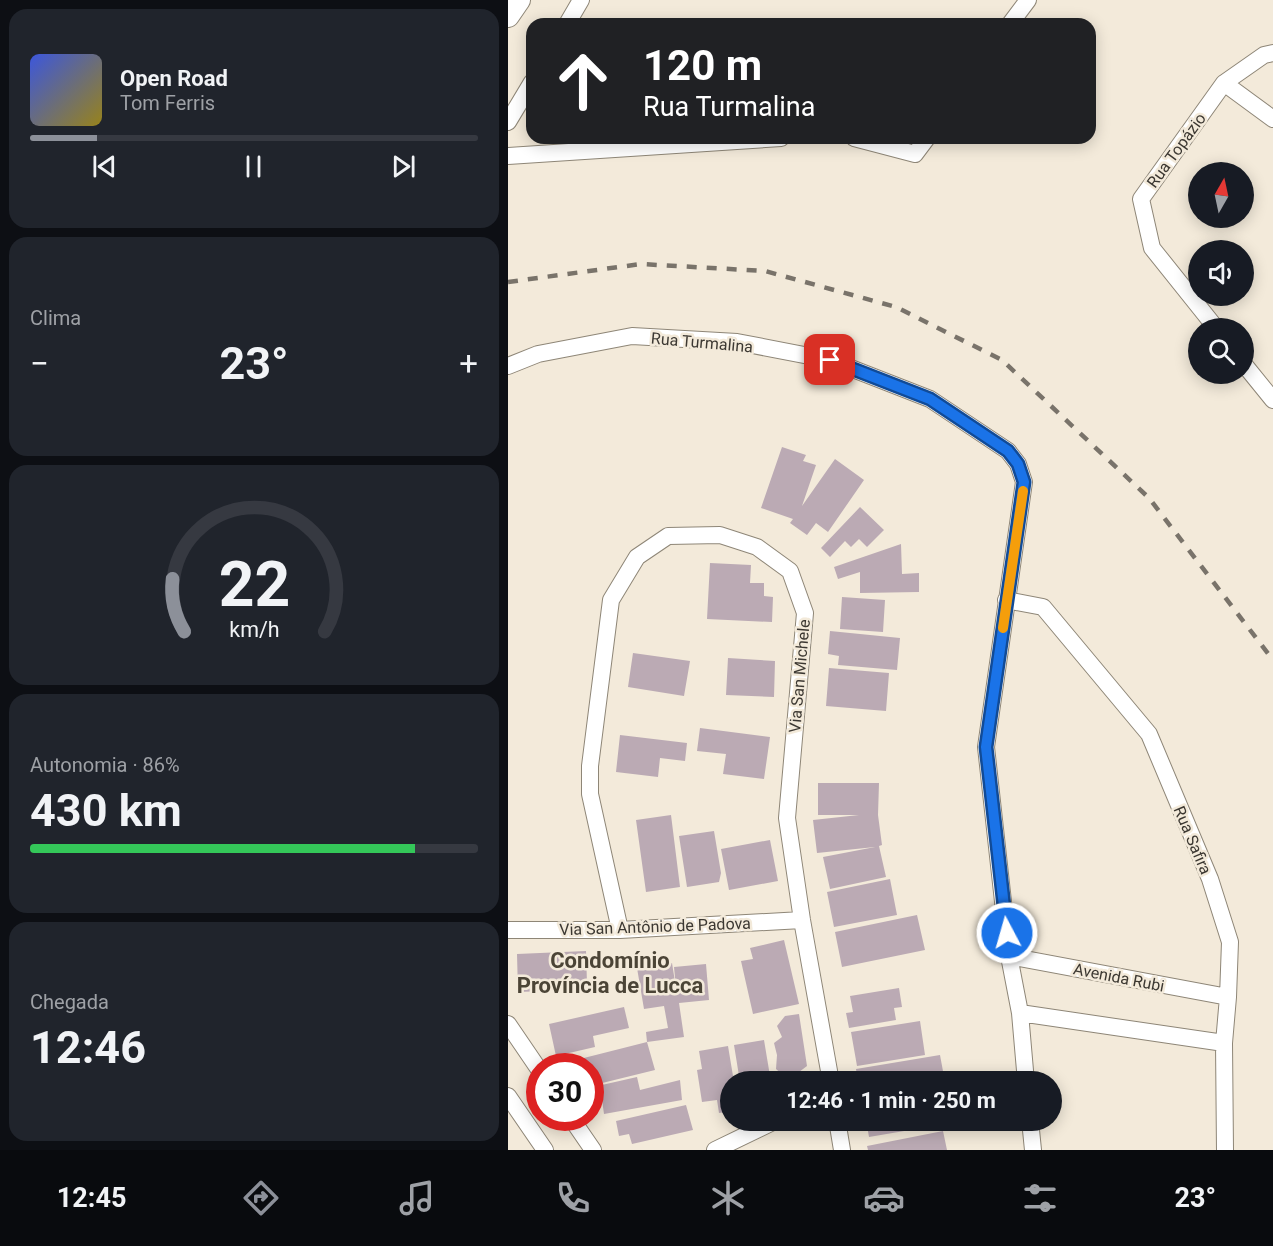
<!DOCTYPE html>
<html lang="pt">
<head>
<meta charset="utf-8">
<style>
	body { margin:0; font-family:Roboto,sans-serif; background:#20242c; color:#f1f3f6; height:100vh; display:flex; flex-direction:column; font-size:22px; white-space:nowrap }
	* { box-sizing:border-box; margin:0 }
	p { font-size:20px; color:#9ea1a6 }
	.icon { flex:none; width:33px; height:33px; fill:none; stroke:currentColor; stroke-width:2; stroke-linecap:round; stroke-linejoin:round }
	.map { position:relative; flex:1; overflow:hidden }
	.panel { display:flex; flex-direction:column; gap:9px; padding:9px; background:#0d0f14; width:508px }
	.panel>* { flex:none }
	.banner { position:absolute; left:18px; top:18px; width:570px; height:126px; border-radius:18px; box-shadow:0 3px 15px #0003; background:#202124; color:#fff; overflow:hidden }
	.needle { width:39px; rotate:9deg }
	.fabs { position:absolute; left:680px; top:162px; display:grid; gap:12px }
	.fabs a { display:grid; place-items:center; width:66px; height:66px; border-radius:50%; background:#171b24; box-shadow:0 3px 15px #0003; font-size:30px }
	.speed { position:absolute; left:18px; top:1053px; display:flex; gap:12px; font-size:30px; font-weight:700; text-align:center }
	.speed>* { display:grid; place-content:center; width:78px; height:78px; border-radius:50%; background:#171b24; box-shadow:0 3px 15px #0003; line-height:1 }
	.speed .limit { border:9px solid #d22; background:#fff; color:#111 }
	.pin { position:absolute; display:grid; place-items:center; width:51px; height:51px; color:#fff; margin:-26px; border-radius:12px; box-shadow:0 3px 9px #0006 }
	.me { position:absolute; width:66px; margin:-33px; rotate:354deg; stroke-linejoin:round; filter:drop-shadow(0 0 4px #0008) }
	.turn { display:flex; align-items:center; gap:21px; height:126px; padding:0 18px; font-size:27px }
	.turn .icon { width:78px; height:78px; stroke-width:2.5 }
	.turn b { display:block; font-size:42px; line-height:51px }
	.big { font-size:45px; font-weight:700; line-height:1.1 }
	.panel .widget { flex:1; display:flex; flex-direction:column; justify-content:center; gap:9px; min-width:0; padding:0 21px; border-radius:18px; background:#20242c }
	.panel .dial { align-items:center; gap:0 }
	.dial svg { height:156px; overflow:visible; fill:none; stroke:#363941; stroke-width:7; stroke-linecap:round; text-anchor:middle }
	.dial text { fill:#f1f3f6; stroke:none }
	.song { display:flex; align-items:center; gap:18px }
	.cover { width:72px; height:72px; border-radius:9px; background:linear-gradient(135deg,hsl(230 70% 55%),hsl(50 70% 35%)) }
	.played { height:6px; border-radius:3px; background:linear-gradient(90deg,#8c9099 15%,#363941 15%) }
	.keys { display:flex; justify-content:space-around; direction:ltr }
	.heat { display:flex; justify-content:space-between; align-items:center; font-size:33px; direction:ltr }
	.charge { height:9px; border-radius:4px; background:linear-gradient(90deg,#34c759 86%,#363941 0) }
	.trip { position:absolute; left:212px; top:1071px; width:342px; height:60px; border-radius:30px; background:#171b24; box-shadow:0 3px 15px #0003; font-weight:700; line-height:60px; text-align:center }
	.tabs { display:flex; height:96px; justify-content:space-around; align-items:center; background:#090b0e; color:#9ea1a6 }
	.tabs .icon { width:42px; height:42px }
	.tabs .selected { color:#8c9099 }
	.tabs b { font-size:27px; color:#f1f3f6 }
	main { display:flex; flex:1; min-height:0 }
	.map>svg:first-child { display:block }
	.building { fill:#bbaab4 }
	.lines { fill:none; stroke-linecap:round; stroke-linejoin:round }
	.minor-casing { stroke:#8e8677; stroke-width:18 }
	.secondary-casing { stroke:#8e8677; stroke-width:24 }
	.minor { stroke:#fff; stroke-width:16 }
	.secondary { stroke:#fff; stroke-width:22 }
	.rail { stroke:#79736a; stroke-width:4.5; stroke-dasharray:10 10; stroke-linecap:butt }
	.route-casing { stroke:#114b97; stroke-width:15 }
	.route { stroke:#1a73e8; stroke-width:10 }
	.slow { stroke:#f59e0b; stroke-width:10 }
	.labels { text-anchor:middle; stroke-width:5; stroke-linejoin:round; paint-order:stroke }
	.street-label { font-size:16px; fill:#3c3832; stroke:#f3eada }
	.district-label { font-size:22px; font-weight:bold; fill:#4b4436; stroke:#f3eada }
</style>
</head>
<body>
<main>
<section class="panel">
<div class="widget">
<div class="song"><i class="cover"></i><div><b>Open Road</b><p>Tom Ferris</p></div></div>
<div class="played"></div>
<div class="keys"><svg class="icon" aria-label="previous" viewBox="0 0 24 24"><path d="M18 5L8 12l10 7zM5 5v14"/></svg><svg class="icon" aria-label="pause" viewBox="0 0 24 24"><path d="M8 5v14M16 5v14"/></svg><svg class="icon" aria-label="next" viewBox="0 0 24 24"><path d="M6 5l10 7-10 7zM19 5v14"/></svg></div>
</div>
<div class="widget"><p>Clima</p>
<div class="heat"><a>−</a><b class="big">23°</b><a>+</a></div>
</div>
<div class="widget dial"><svg viewBox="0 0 100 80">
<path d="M14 69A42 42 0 1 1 86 69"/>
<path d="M14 69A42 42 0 0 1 8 42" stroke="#8c9099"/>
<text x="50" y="56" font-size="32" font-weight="700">22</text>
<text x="50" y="72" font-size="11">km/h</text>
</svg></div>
<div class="widget"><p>Autonomia · 86%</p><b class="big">430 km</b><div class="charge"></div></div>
<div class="widget"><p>Chegada</p><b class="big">12:46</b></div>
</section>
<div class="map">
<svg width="765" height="1150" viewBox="0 0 765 1150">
	<rect width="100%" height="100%" fill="#f3eada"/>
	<path class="building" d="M 274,447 L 298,455 L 295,461 L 308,465 L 294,506 L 327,459 L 356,480 L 320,532 L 308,523 L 299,535 L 282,523 L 285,519 L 253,508 Z
		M 352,507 L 376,530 L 359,547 L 351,539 L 343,547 L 337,541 L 322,557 L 313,548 Z
		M 393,544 L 394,574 L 411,573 L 411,592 L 352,593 L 352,572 L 330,579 L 326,567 Z
		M 202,563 L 243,565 L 242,583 L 256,583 L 256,596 L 265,597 L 264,622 L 199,619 Z
		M 334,597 L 377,600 L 375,632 L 332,629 Z
		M 322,631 L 392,638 L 389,670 L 330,665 L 331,656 L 320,654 Z
		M 125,653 L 182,661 L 176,696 L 120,687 Z
		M 220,658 L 267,661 L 266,697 L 218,695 Z
		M 321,668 L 381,673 L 378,711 L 318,706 Z
		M 192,728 L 262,737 L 256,779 L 215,774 L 218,754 L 189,751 Z
		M 112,735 L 179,743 L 177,761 L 152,758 L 150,777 L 108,772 Z
		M 310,783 L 371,783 L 370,815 L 374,845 L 371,846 L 378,877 L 322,889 L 315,857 L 367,847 L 309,853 L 305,820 L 351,815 L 310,815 Z
		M 163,815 L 172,887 L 138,892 L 128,820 Z
		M 206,831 L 213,873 L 211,882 L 179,887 L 171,836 Z
		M 262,840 L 270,881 L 221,890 L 213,849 Z
		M 382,879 L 389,915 L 326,927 L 319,892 Z
		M 409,915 L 417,950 L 334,967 L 327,932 Z
		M 276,940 L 291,1004 L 245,1014 L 233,961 L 245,959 L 242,948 Z
		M 78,951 L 79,984 L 36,986 L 38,991 L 10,992 L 9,954 Z
		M 164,963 L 168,988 L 166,967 L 198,964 L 201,1000 L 171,1003 L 176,1037 L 139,1042 L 138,1032 L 160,1028 L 156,1006 L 136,1009 L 129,968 Z
		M 391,988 L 394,1007 L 386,1008 L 388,1020 L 341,1028 L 338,1013 L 345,1012 L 342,996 Z
		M 116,1007 L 121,1028 L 85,1036 L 87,1047 L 48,1056 L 41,1024 Z
		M 291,1014 L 299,1066 L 287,1075 L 282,1073 L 277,1077 L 268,1069 L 269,1055 L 266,1043 L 274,1037 L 269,1026 L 277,1016 Z
		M 412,1021 L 417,1055 L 349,1066 L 343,1032 Z
		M 256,1040 L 263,1082 L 232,1082 L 226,1045 Z
		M 139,1042 L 147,1070 L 82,1086 L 82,1066 L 66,1066 L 64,1061 Z
		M 220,1046 L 226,1082 L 222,1082 L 222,1111 L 211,1113 L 209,1100 L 194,1102 L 189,1070 L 194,1069 L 191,1051 Z
		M 432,1055 L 437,1082 L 350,1082 L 348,1069 Z
		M 129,1077 L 132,1090 L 172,1080 L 174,1100 L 96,1114 L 94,1100 L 86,1101 L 85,1087 Z
		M 178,1105 L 185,1130 L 124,1144 L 121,1134 L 111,1136 L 108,1121 Z
		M 358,1120 L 406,1120 L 408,1129 L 361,1137 Z
		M 435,1131 L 439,1150 L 360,1150 L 359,1146 Z"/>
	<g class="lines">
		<g class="minor-casing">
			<path id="minor" d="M 59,24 L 73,0
				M 502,24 L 520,0
				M 716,83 L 765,119
				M 0,122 L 24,82
				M 346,138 L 407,154 L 419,138
				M 0,156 L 273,138
				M 708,328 L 644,248 L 633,199 L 716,83 L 756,55 L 765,53
				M 735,363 L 765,400
				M 0,366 L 30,354 L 124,336 L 229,342 L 322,360 L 422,399 L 500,451 L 510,464 L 516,482 L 478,747 L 501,956 L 512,1013 L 518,1082
				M 498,600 L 535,607 L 641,734 L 702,879 L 722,942 L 720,997 L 716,1043 L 717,1150
				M 0,930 L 112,930 L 294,920
				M 112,930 L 82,794 L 82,766 L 103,600 L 129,557 L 160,536 L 212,535 L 249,547 L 282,571 L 297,613 L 279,818 L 294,920 L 323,1082
				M 501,956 L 720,997
				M 512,1013 L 716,1043
				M 0,1024 L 32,1071
				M 0,1096 L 37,1150
				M 63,1118 L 85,1150
				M 329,1120 L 334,1150
				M 522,1120 L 525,1150
				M 207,1150 L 269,1120"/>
		</g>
		<g class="secondary-casing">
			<path id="secondary" d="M 0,16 L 11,0"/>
		</g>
		<use href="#minor" class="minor"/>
		<use href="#secondary" class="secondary"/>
		<path class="rail" d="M 0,282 L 133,264 L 257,271 L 388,307 L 494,360 L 641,498 L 765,660"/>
	</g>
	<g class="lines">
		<g class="route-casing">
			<path id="route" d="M 322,360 L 422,399 L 500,451 L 510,464 L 516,482 L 478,747 L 499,933"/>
		</g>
		<use href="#route" class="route"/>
		<path class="slow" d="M 495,628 L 515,491"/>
	</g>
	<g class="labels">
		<g class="street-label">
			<text transform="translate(668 150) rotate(-54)" y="6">Rua Topázio</text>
			<text transform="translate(194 342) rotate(5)" y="6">Rua Turmalina</text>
			<text transform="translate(291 676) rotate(-85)" y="6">Via San Michele</text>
			<text transform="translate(685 840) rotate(67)" y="6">Rua Safira</text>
			<text transform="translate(147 926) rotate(-2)" y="6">Via San Antônio de Padova</text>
			<text transform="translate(611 977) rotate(11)" y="6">Avenida Rubi</text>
		</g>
		<g class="district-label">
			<text x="102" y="968">Condomínio<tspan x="102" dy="25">Província de Lucca</tspan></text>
		</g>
	</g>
</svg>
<div class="fabs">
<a><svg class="needle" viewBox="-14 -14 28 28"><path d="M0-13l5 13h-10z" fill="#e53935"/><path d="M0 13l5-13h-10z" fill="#9ea1a6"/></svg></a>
<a><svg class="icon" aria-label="sound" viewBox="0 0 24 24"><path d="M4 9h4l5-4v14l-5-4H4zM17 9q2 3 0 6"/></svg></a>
<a><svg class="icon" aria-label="search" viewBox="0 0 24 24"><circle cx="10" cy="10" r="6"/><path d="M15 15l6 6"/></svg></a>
</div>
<div class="speed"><div class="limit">30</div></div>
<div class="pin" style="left:322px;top:360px;background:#d93025"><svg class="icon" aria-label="arrive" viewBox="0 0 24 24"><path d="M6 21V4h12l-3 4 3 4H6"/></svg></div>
<svg class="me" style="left:499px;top:933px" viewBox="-20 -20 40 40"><circle r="17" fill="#1a73e8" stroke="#fff" stroke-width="3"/><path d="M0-11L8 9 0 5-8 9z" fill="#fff"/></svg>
<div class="trip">12:46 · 1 min · 250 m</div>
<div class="banner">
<div class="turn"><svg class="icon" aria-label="ahead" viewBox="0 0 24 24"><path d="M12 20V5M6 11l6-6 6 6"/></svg><div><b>120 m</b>Rua Turmalina</div></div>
</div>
</div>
</main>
<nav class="tabs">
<b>12:45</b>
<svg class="icon selected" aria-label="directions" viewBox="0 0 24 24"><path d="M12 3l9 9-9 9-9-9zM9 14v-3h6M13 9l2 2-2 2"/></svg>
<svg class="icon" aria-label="music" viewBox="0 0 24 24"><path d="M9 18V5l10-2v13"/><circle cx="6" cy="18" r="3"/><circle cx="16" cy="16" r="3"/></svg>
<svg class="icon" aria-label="phone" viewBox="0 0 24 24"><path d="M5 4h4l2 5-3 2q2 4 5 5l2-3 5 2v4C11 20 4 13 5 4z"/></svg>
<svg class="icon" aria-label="climate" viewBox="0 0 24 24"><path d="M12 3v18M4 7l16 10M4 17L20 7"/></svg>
<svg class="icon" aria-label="car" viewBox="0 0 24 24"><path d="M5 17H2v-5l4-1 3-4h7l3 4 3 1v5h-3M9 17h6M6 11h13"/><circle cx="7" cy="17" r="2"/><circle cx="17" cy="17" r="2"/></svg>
<svg class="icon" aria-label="filters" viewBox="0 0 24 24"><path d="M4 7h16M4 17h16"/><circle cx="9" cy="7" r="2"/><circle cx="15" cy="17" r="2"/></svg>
<b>23°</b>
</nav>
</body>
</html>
